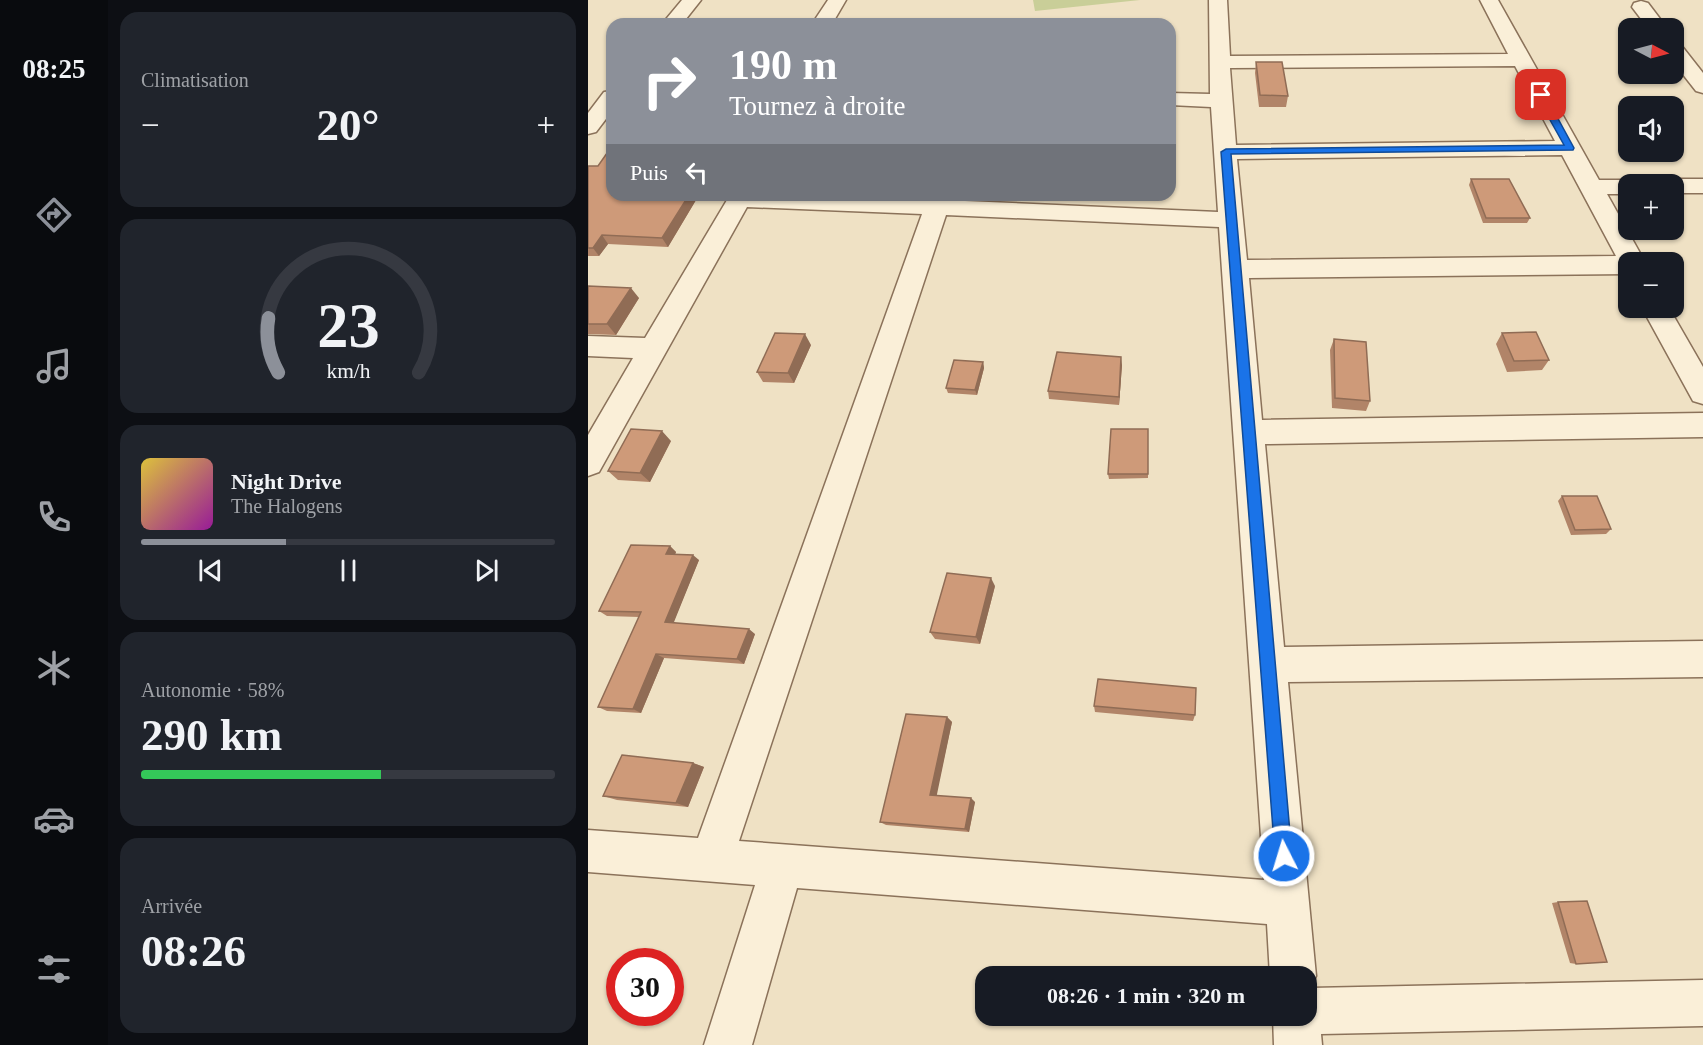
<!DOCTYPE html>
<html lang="fr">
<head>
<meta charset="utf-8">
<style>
	body { margin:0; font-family:"Times New Roman",serif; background:#20242c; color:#f1f3f6; height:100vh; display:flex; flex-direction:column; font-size:22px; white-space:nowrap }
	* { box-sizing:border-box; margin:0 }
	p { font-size:20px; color:#9ea1a6 }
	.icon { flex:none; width:33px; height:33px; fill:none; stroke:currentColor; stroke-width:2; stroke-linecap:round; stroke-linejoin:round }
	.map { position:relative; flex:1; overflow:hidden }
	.drawer { display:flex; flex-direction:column; gap:12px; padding:12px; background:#0d0f14; width:480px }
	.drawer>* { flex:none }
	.guide { position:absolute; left:18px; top:18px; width:570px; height:183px; border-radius:18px; box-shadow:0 2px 4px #0004; background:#8c9099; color:#fff; overflow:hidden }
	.needle { width:39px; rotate:96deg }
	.fabs { position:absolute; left:1030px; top:18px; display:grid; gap:12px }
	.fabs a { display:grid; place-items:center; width:66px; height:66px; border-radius:12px; background:#171b24; box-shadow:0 2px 4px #0004; font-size:30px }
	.speed { position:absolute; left:18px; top:948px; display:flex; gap:12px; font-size:30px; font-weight:700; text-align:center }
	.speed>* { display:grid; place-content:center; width:78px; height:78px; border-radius:50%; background:#171b24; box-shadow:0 2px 4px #0004; line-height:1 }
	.speed .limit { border:9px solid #d22; background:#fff; color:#111 }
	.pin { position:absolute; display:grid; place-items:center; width:51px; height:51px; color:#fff; margin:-26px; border-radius:12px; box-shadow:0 3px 9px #0006 }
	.me { position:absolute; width:66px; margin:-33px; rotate:355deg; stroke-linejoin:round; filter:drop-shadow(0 0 4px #0008) }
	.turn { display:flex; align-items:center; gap:21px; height:126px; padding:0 24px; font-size:27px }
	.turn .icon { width:78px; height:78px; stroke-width:2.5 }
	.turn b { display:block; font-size:42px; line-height:51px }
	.then { display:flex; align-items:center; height:57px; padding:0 24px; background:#0003; gap:12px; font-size:22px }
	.big { font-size:45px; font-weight:800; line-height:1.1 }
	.drawer .widget { flex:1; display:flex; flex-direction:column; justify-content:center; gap:9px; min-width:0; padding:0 21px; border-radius:18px; background:#20242c }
	.drawer .dial { align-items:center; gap:0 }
	.dial svg { height:156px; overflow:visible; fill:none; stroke:#363941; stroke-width:7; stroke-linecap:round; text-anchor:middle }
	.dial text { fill:#f1f3f6; stroke:none }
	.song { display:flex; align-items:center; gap:18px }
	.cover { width:72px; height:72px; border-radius:9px; background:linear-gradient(135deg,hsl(50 70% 55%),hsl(300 70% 35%)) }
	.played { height:6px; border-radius:3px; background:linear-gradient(90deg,#8c9099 35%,#363941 35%) }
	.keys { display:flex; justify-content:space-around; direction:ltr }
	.heat { display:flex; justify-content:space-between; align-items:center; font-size:33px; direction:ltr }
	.charge { height:9px; border-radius:4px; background:linear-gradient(90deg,#34c759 58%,#363941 0) }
	.trip { position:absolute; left:387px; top:966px; width:342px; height:60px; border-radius:18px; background:#171b24; box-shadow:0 2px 4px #0004; font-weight:800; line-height:60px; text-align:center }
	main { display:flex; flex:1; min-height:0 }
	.menu { display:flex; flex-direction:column; width:108px; justify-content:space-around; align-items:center; background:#090b0e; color:#9ea1a6 }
	.menu .icon { width:42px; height:42px }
	.menu .active { color:#8c9099 }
	.menu b { font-size:27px; color:#f1f3f6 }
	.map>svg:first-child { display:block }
	.green { fill:#c9ce98 }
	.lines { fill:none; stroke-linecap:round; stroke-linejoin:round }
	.minor-casing { stroke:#8b725a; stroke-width:3 }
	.minor { fill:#faefd8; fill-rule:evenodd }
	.wall { fill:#b18468 }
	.shaded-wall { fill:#906c55 }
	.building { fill:#ce9a79; stroke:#906c55; stroke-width:1.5 }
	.route { fill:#1a73e8; stroke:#114b97; stroke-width:1.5 }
</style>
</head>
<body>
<main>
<nav class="menu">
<b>08:25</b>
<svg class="icon active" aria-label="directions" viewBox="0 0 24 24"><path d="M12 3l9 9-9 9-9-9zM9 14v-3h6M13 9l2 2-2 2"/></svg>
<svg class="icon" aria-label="music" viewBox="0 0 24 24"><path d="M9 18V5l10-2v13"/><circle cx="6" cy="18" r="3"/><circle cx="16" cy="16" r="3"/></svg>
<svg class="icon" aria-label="phone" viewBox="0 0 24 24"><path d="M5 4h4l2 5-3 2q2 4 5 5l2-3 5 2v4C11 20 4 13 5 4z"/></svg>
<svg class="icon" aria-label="climate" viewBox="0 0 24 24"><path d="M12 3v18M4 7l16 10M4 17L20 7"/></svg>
<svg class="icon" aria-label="car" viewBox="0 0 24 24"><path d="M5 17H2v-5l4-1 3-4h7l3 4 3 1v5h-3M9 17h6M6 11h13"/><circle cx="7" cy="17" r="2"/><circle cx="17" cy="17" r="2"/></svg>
<svg class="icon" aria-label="filters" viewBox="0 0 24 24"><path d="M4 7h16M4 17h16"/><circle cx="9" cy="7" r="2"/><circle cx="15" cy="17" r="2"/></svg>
</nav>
<section class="drawer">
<div class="widget"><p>Climatisation</p>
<div class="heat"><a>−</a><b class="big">20°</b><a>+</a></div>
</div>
<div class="widget dial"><svg viewBox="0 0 100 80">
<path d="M14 69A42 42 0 1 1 86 69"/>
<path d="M14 69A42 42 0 0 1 9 41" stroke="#8c9099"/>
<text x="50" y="56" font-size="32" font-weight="700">23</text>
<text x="50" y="72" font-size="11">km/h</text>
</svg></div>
<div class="widget">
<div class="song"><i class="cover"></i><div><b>Night Drive</b><p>The Halogens</p></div></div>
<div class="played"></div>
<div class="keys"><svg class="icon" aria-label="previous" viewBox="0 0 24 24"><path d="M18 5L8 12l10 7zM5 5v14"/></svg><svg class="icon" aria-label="pause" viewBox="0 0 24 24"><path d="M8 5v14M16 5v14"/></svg><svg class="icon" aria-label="next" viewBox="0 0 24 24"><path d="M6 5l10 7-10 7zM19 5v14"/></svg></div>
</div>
<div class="widget"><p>Autonomie · 58%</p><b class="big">290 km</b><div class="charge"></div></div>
<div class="widget"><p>Arrivée</p><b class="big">08:26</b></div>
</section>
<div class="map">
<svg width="1115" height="1045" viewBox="0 0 1115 1045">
	<rect width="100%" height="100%" fill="#efe1c4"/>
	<path class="green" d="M 445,0 L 552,0 L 447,11 Z"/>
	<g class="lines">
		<g class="minor-casing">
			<path id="minor" d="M 94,0 L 113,0 L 94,24 L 74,24 Z
				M 240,0 L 258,0 L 244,24 L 224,24 Z
				M 621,0 L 639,0 L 642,56 L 920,54 L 892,0 L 910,0 L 1011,180 L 1041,180 L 1051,184 L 1041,184 L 1041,194 L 1019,194 L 1057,262 L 1041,262 L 1041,274 L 661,278 L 674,420 L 1115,413 L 1115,437 L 677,444 L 696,647 L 1115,641 L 1115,677 L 700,682 L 728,976 L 723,988 L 1115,980 L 1115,1026 L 733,1034 L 734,1045 L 686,1045 L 685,1016 L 718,1016 L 718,976 L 682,976 L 679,924 L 209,888 L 164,1045 L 116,1045 L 167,885 L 0,872 L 0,830 L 110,838 L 334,214 L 159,207 L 11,472 L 0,476 L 0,435 L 45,358 L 0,356 L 0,336 L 57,338 L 142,195 L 236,195 L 630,212 L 623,107 L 582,105 L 582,93 L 622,94 ZM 927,66 L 967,141 L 648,145 L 642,68 ZM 974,155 L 1028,256 L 659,260 L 649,159 ZM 358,215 L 631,227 L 676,880 L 151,841 Z
				M 1053,1 L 1060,3 L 1079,28 L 1060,28 L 1044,7 L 1046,3 Z
				M 1086,43 L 1093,45 L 1115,73 L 1115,93 L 1108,91 L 1086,63 Z
				M 24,91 L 24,111 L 8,132 L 0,134 L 0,113 L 16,92 Z
				M 1086,179 L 1115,179 L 1115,193 L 1086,193 L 1086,184 L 1075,184 L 1078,181 Z
				M 1054,308 L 1081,308 L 1115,367 L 1115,404 L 1105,401 Z"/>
		</g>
		<use href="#minor" class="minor"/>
	</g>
	<path class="wall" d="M 668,62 L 700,96 L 698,107 L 671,107 L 667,73 Z
		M 0,166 L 111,195 L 80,247 L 20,244 L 11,256 L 0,256 Z
		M 883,179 L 942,218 L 939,223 L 895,223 L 881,185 Z
		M 0,286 L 51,298 L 28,335 L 0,334 Z
		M 914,333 L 961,360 L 954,370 L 919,372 L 908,344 Z
		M 746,339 L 782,401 L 778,411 L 744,408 L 742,350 Z
		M 223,345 L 206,383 L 175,382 L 169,372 Z
		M 395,362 L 396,368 L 389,395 L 360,393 L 358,388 Z
		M 534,365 L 531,405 L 461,399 L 460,391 Z
		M 560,429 L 560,478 L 521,479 L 520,474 Z
		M 83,441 L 62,482 L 30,480 L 20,471 Z
		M 974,496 L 1023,529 L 1018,534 L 983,535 L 970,501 Z
		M 82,546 L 88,552 L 87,554 L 111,560 L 85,623 L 167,634 L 156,664 L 76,658 L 53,713 L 19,711 L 10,707 L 51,617 L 19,616 L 11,611 Z
		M 407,586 L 392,644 L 347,639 L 342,632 Z
		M 506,706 L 607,715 L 605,721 L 507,712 Z
		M 359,717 L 364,722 L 348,795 L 387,802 L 381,832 L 298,825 L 292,822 Z
		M 105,763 L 116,767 L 100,807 L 29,800 L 15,796 Z
		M 970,902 L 988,964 L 982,963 L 964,903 Z"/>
	<path class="shaded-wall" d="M 101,195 L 111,195 L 80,247 L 74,238 Z
		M 14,235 L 20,244 L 11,256 L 5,248 Z
		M 43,288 L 51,298 L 28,335 L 19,324 Z
		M 217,334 L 223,345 L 206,383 L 200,373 Z
		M 533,357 L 534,365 L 531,405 L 531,397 Z
		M 395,362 L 396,368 L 389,395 L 387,390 Z
		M 74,431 L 83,441 L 62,482 L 52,473 Z
		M 82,546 L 88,552 L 85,560 L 78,554 Z
		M 105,555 L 111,560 L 84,627 L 77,622 Z
		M 403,578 L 407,586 L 392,644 L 388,637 Z
		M 161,629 L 167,634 L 156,664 L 149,659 Z
		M 68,654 L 76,658 L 53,713 L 45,709 Z
		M 359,717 L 364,722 L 348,799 L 342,795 Z
		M 105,763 L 116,767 L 100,807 L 88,803 Z
		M 383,798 L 387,802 L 381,832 L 377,829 Z"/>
	<path class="building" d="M 668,62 L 694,62 L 700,96 L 672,95 Z
		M 24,146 L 24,195 L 101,195 L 74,238 L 14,235 L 5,248 L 0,248 L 0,166 L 10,166 Z
		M 883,179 L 921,179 L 942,218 L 898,218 Z
		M 0,286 L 43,288 L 19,324 L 0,324 Z
		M 948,332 L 961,360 L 926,361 L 914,333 Z
		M 187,333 L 217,334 L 200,373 L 169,372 Z
		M 746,339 L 778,342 L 782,401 L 747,398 Z
		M 469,352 L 533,357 L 531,397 L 460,391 Z
		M 366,360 L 395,362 L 387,390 L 358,388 Z
		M 43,429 L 74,431 L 52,473 L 20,471 Z
		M 523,429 L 560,429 L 560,474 L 520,474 Z
		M 974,496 L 1009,496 L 1023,529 L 987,530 Z
		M 43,545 L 82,546 L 78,554 L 105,555 L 77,622 L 161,629 L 149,659 L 68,654 L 45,709 L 10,707 L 53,612 L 11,611 Z
		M 359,573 L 403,578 L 388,637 L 342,632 Z
		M 510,679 L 608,688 L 607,715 L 506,706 Z
		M 318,714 L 359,717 L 342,795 L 383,798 L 377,829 L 292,822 Z
		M 34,755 L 105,763 L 88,803 L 15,796 Z
		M 999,901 L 1019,962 L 988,964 L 970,902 Z"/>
	<path class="route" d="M 950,93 L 957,95 L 986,148 L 985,150 L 643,154 L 704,856 L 702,863 L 696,865 L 689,863 L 687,856 L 633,152 L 638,149 L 976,145 L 948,95 Z"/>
</svg>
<div class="fabs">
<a><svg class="needle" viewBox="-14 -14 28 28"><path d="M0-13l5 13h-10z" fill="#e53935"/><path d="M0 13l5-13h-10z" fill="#9ea1a6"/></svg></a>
<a><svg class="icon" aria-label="sound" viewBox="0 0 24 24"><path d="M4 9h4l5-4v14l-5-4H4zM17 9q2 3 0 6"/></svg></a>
<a>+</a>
<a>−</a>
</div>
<div class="speed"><div class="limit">30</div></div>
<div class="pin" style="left:953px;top:95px;background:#d93025"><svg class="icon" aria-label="arrive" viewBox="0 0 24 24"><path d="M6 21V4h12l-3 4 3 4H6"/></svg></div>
<svg class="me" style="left:696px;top:856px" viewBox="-20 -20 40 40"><circle r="17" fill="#1a73e8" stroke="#fff" stroke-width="3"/><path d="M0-11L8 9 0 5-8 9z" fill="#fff"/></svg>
<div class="trip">08:26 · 1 min · 320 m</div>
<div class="guide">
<div class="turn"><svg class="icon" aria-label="right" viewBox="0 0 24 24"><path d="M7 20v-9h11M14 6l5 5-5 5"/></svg><div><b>190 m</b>Tournez à droite</div></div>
<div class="then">Puis<svg class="icon" aria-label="left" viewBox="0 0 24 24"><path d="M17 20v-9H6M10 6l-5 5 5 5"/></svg></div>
</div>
</div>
</main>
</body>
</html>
